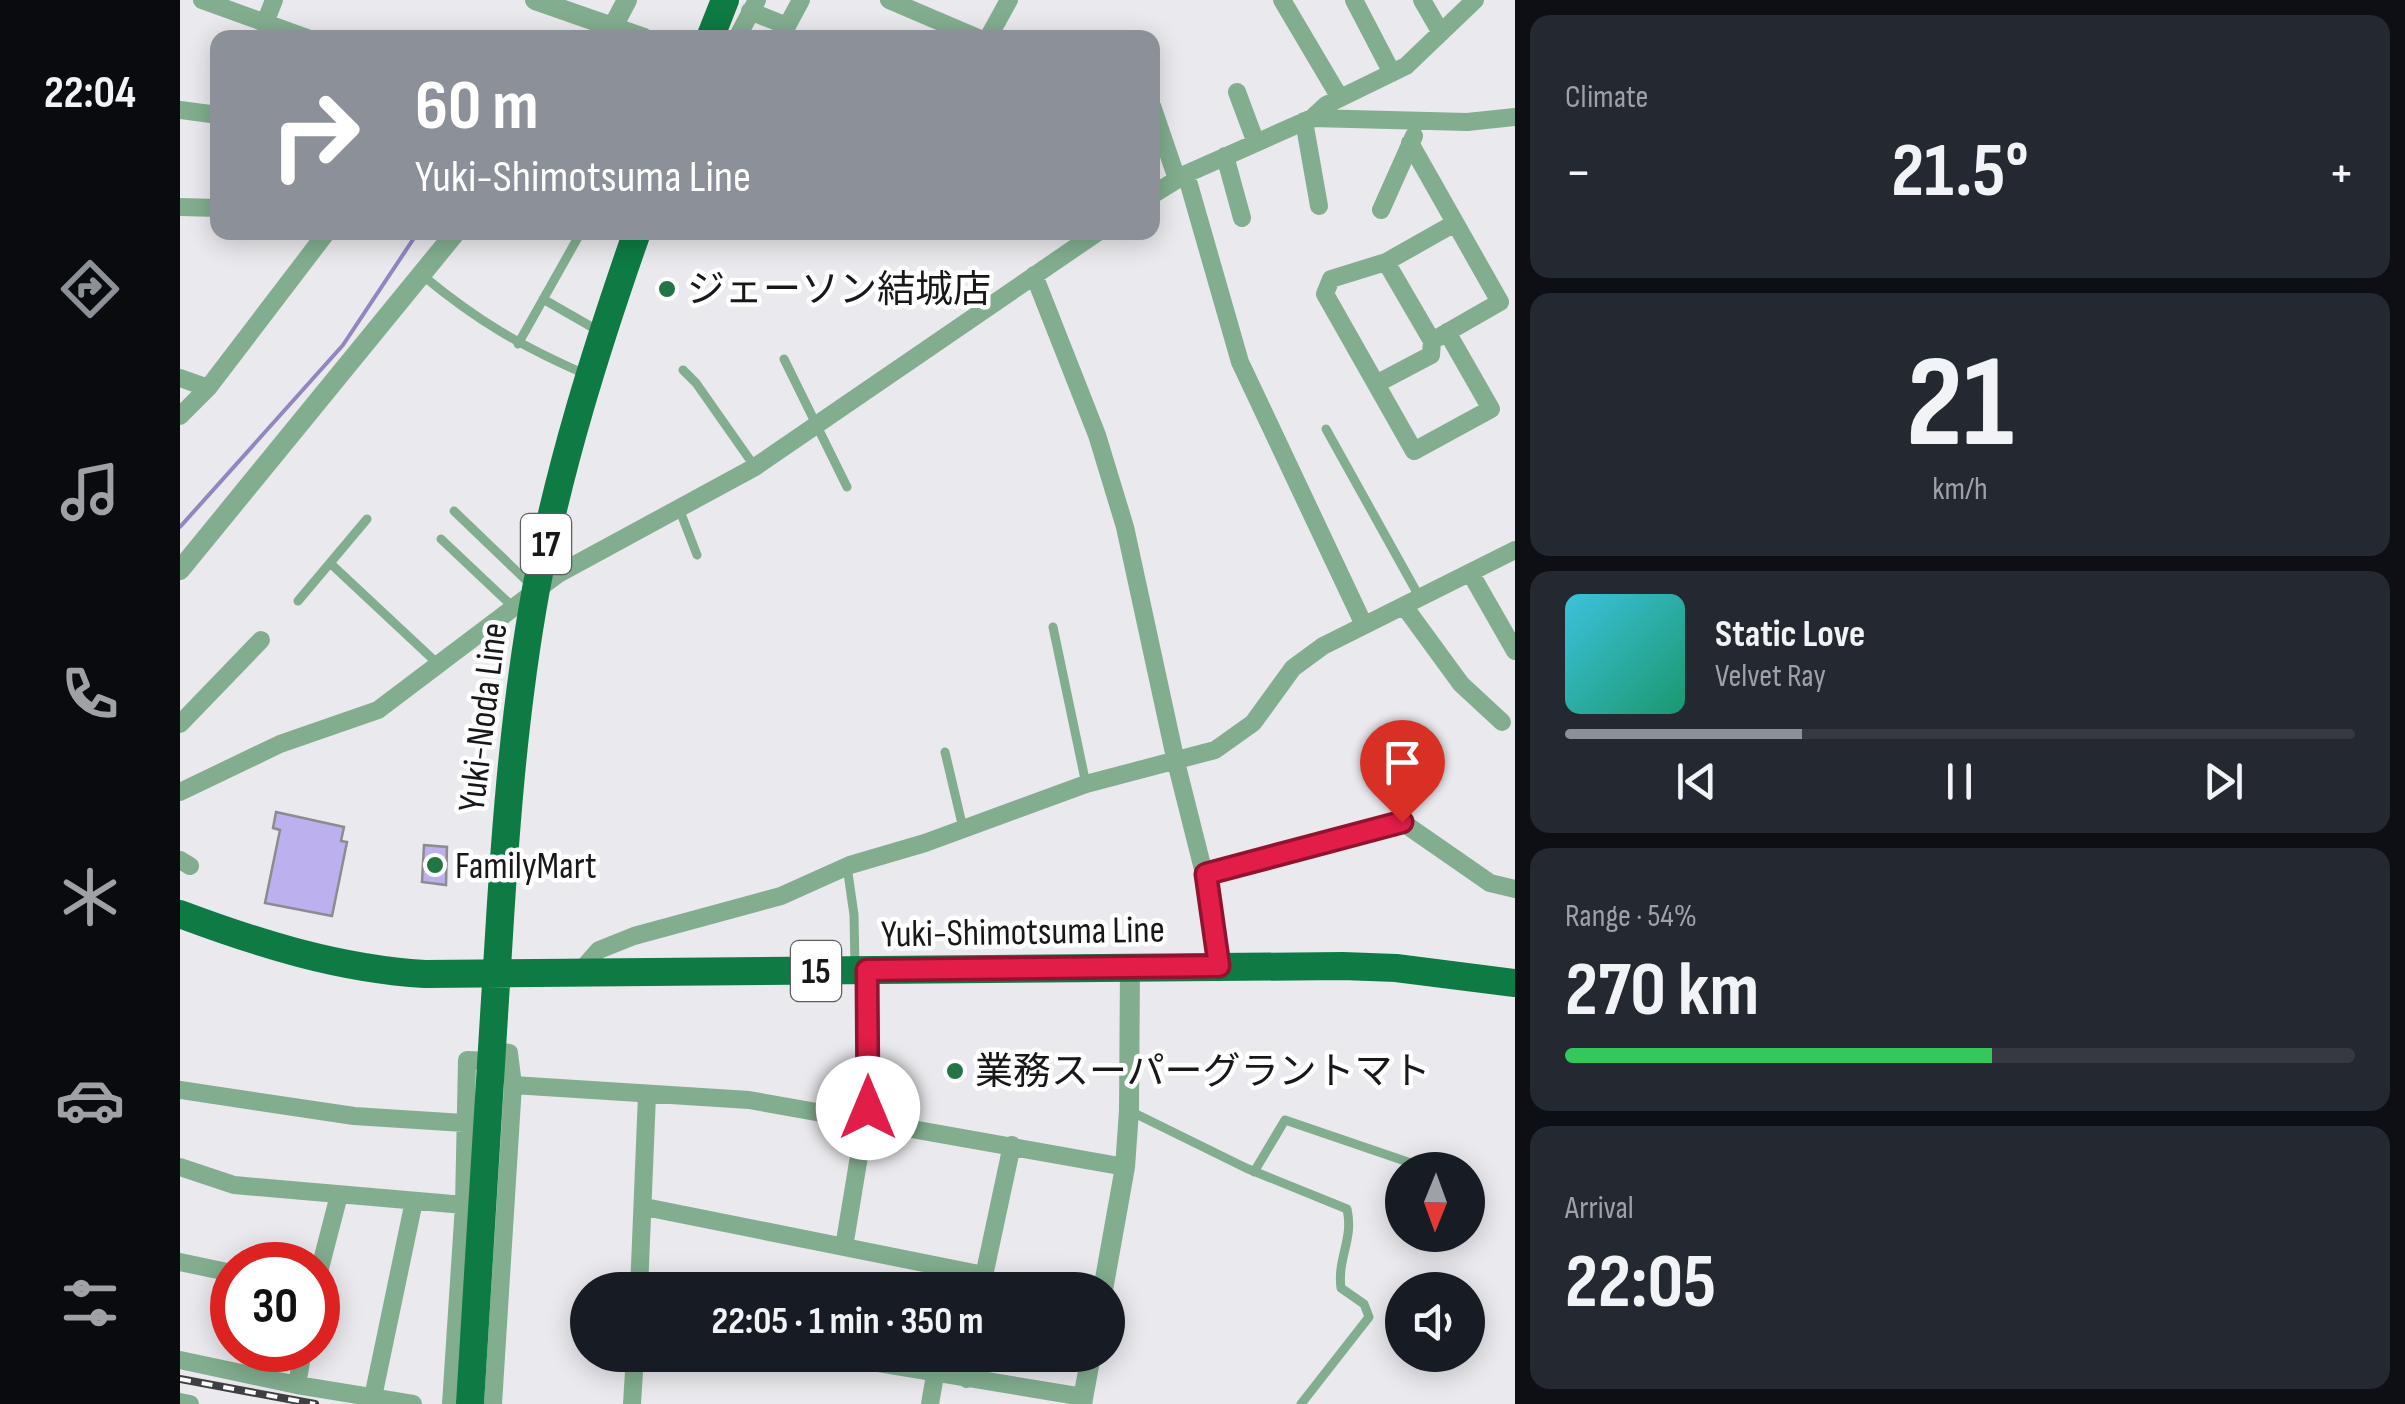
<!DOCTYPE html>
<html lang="en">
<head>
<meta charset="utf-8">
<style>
	body { margin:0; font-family:"Sofia Sans Condensed","Noto Sans JP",sans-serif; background:#242831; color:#f1f3f6; height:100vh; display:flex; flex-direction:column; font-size:38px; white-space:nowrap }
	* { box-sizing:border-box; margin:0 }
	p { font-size:32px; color:#9ea1a6 }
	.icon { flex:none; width:55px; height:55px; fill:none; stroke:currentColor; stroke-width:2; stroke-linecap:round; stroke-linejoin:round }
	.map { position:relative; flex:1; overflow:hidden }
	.details { display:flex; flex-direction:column; gap:15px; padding:15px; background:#0d0f14; width:890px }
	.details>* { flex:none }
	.hud { position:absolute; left:30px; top:30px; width:950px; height:210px; border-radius:20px; box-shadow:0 5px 25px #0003; background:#8c9099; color:#fff; overflow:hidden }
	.needle { width:65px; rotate:181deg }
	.controls { position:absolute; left:1205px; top:1152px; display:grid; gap:20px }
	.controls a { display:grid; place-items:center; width:100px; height:100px; border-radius:50%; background:#171b24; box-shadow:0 5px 25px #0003; font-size:50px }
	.speed { position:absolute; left:30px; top:1242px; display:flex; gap:20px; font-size:50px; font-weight:700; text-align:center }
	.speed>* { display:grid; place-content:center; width:130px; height:130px; border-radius:50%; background:#171b24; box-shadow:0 5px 25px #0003; line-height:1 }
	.speed .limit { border:15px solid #d22; background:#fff; color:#111 }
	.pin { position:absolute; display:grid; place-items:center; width:85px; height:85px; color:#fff; margin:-102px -42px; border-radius:50% 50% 50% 0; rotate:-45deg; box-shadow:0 0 10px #0007 }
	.pin .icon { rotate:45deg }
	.me { position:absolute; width:110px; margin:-55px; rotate:0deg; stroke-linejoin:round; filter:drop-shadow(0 0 8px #0008) }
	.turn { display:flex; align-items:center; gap:35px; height:210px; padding:0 40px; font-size:45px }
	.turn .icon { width:130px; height:130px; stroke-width:2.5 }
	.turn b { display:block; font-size:70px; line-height:85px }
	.big { font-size:75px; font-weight:700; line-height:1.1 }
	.details .widget { flex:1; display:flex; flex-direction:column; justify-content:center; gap:15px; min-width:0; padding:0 35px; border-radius:20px; background:#242831 }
	.details .dial { align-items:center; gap:0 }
	.dial b { font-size:130px; line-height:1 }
	.song { display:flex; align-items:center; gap:30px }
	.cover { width:120px; height:120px; border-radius:15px; background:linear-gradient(135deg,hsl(190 70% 55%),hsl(160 70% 35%)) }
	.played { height:10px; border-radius:5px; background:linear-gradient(90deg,#8c9099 30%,#363941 30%) }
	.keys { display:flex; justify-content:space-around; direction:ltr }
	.heat { display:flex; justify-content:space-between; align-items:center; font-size:55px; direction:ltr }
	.charge { height:15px; border-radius:8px; background:linear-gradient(90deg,#34c759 54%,#363941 0) }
	.trip { position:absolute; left:390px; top:1272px; width:555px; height:100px; border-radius:50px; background:#171b24; box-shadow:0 5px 25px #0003; font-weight:700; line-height:100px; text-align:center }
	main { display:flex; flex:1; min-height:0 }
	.menu { display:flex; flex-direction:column; width:180px; justify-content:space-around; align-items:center; background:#090b0e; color:#9ea1a6 }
	.menu .icon { width:70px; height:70px }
	.menu .active { color:#8c9099 }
	.menu b { font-size:45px; color:#f1f3f6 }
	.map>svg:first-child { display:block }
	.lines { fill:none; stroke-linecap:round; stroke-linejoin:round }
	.stream { stroke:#9286c1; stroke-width:4 }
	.building { fill:#bcb0ee; stroke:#8c8b8f; stroke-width:2.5 }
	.service { stroke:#82ae8f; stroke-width:9 }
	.minor { stroke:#82ae8f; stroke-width:18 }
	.tertiary { stroke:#82ae8f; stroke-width:20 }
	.primary { stroke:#0d7b43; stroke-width:28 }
	.rail-casing { stroke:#3f3e41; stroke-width:8 }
	.rail { stroke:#fff; stroke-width:4; stroke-dasharray:11; stroke-linecap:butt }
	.route-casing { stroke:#92132f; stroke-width:25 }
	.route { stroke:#e11d48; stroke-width:18 }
	.poi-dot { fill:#247546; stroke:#fff; stroke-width:4 }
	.labels { text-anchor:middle; stroke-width:9; stroke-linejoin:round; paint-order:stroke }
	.shield { fill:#fff; stroke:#5d5d5e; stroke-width:2.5 }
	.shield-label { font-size:35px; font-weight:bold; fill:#181719 }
	.poi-label { font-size:38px; fill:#181719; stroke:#fff; text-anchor:start }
	.street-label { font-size:38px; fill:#181719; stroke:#fff }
</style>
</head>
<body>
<main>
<nav class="menu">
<b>22:04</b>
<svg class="icon active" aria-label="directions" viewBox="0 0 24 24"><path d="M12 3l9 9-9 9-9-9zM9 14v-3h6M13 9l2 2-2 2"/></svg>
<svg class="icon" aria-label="music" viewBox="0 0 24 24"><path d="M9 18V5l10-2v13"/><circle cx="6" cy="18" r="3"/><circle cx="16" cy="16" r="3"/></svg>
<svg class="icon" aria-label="phone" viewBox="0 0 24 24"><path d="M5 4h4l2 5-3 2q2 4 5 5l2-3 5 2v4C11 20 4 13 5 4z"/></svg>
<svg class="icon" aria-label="climate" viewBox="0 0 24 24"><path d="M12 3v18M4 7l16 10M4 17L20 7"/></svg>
<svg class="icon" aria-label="car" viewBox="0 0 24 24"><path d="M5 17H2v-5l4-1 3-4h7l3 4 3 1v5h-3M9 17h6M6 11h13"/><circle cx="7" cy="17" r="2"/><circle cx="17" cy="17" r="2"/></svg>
<svg class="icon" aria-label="filters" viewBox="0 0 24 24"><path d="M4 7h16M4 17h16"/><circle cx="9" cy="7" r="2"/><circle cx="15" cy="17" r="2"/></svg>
</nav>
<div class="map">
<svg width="1335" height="1404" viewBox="0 0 1335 1404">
	<rect width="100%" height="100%" fill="#eae9ed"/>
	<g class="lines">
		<path class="stream" d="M 0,527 L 163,345 L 238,232"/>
	</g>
	<path class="building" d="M 96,812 L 164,827 L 161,841 L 167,842 L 152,916 L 85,903 L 100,830 L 93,828 Z
		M 244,845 L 267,847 L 266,885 L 242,882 Z"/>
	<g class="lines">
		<path class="service" d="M 242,275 C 299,322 339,345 407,375
			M 363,299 L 417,330
			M 338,344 L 401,232
			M 604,359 L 667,487
			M 503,370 L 516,383 L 575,467
			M 1146,429 L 1240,598
			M 274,511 L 350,584
			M 500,511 L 517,555
			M 261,539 L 332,606
			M 150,563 L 187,519
			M 118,601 L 150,563 L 258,664
			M 873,627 L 906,784
			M 765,752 L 783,828
			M 667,866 L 674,915 L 675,968
			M 950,1111 L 1066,1168 L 1167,1209 C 1174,1239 1157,1258 1161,1288 L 1184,1304 L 1189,1317 L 1121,1404
			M 1074,1172 L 1105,1120 L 1228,1162"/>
		<path class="minor" d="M 22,0 L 127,38
			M 709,0 L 798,38
			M 1102,0 L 1160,98
			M 1174,0 L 1212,73
			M 1242,0 L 1261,33
			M 570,11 L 607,26 L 621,0
			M 85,23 L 94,0
			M 557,38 L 577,0
			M 808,38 L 829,0
			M 1057,92 L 1076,143
			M 972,106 L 997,179
			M 0,110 L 38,115
			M 1132,118 L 1287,122 L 1335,117
			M 1124,121 L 1139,206
			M 1230,143 L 1320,302 L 1252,341 L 1206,262 L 1275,223
			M 1045,156 L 1062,218
			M 1006,174 L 1060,362 L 1184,625
			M 972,195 L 1006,174 L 1132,118 L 1146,105 L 1226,66 L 1295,0
			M 0,207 L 38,208
			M 1201,210 L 1234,136
			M 1206,262 L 1151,279 L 1145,294 L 1234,451 L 1311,409 L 1267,332
			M 854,275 L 917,435 L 945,527 L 996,762 L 1030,897 L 1039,966
			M 0,378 L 28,388
			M 1196,384 L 1251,355 L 1252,341
			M 0,416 L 28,388 L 147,232
			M 1291,574 L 1335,651
			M 1224,606 L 1281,684 L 1322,722
			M 0,724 L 81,640
			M 0,792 L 100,744 L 198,710 L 378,574 L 575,467 L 918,232
			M 0,860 L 10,866
			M 1025,874 L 1222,822 L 1310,883 L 1335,889
			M 398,974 L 419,950 L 454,936 L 601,896 L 670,865 L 745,843 L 906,784 L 1035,750 L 1073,723 L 1113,668 L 1143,646 L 1335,550
			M 311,1050 L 329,1053 L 333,1085 L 313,1404
			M 333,1085 L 569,1100 L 945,1167
			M 0,1090 L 174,1116 L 284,1123
			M 0,1167 L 54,1185 L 284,1205
			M 465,1207 L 804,1275
			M 664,1247 L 687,1108 L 687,970
			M 0,1262 L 52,1273
			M 138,1276 L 159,1195
			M 459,1290 L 467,1095
			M 801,1290 L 832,1145
			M 650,1355 L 903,1397
			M 0,1360 L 117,1385 L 233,1404
			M 787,1379 L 791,1355
			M 117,1385 L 123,1350
			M 193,1397 L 234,1201
			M 0,1402 L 10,1404
			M 271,1404 L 284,1205 L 287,1060 L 310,1061
			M 452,1404 L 455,1355
			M 750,1404 L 755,1375"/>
		<path class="tertiary" d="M 355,0 L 464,38
			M 428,36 L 447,0
			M 0,570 L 276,232
			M 923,1290 L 945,1167 L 949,1111 L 950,967
			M 902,1404 L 911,1355"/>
		<path class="primary" d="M 530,38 L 545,0
			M 0,914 C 80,944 160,969 245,974 L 1163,966 L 1216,968 L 1335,983
			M 290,1404 C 300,1248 309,1091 319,935 C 326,819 335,704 356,589 C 379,467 416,349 457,232"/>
		<g class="rail-casing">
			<path id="rail" d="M 0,1379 L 135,1404"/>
		</g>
		<use href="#rail" class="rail"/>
	</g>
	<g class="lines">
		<g class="route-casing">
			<path id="route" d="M 688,1108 L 687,970 L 1039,966 L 1026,874 L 1222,822"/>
		</g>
		<use href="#route" class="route"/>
	</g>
	<g class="poi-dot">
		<circle cx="487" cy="289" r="10"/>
		<circle cx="255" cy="865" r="10"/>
		<circle cx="775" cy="1071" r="10"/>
	</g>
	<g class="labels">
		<g class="shield">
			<rect x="341" y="514" width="50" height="60" rx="8"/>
			<rect x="611" y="941" width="50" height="60" rx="8"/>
		</g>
		<g class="shield-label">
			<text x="366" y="556">17</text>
			<text x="636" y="983">15</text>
		</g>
		<g class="poi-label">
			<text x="507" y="302">ジェーソン結城店</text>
			<text x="275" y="878">FamilyMart</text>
			<text x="795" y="1084">業務スーパーグラントマト</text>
		</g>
		<g class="street-label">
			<text transform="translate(302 717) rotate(-83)" y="13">Yuki-Noda Line</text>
			<text transform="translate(843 931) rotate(-1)" y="13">Yuki-Shimotsuma Line</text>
		</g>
	</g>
</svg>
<div class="controls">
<a><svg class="needle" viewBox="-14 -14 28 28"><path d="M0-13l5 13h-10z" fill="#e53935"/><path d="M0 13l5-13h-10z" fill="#9ea1a6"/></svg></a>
<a><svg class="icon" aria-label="sound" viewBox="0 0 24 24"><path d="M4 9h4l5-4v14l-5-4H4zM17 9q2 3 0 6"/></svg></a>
</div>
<div class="speed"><div class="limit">30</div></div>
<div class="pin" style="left:1222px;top:822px;background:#d93025"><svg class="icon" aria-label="arrive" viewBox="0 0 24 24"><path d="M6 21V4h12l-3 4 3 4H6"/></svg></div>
<svg class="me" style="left:688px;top:1108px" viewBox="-20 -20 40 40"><circle r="19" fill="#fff"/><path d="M0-13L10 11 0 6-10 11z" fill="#e11d48"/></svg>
<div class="trip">22:05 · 1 min · 350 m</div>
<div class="hud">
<div class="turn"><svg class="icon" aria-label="right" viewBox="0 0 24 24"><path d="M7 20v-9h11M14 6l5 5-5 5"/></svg><div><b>60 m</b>Yuki-Shimotsuma Line</div></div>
</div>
</div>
<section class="details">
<div class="widget"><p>Climate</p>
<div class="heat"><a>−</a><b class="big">21.5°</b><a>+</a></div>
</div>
<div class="widget dial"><b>21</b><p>km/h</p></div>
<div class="widget">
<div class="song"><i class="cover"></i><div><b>Static Love</b><p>Velvet Ray</p></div></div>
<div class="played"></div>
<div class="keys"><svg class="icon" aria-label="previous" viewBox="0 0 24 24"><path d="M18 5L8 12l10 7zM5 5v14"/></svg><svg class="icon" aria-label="pause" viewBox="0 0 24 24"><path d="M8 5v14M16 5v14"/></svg><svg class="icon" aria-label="next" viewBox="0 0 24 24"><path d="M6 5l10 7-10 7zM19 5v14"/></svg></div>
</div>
<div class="widget"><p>Range · 54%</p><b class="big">270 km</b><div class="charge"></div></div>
<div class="widget"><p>Arrival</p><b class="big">22:05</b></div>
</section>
</main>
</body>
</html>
